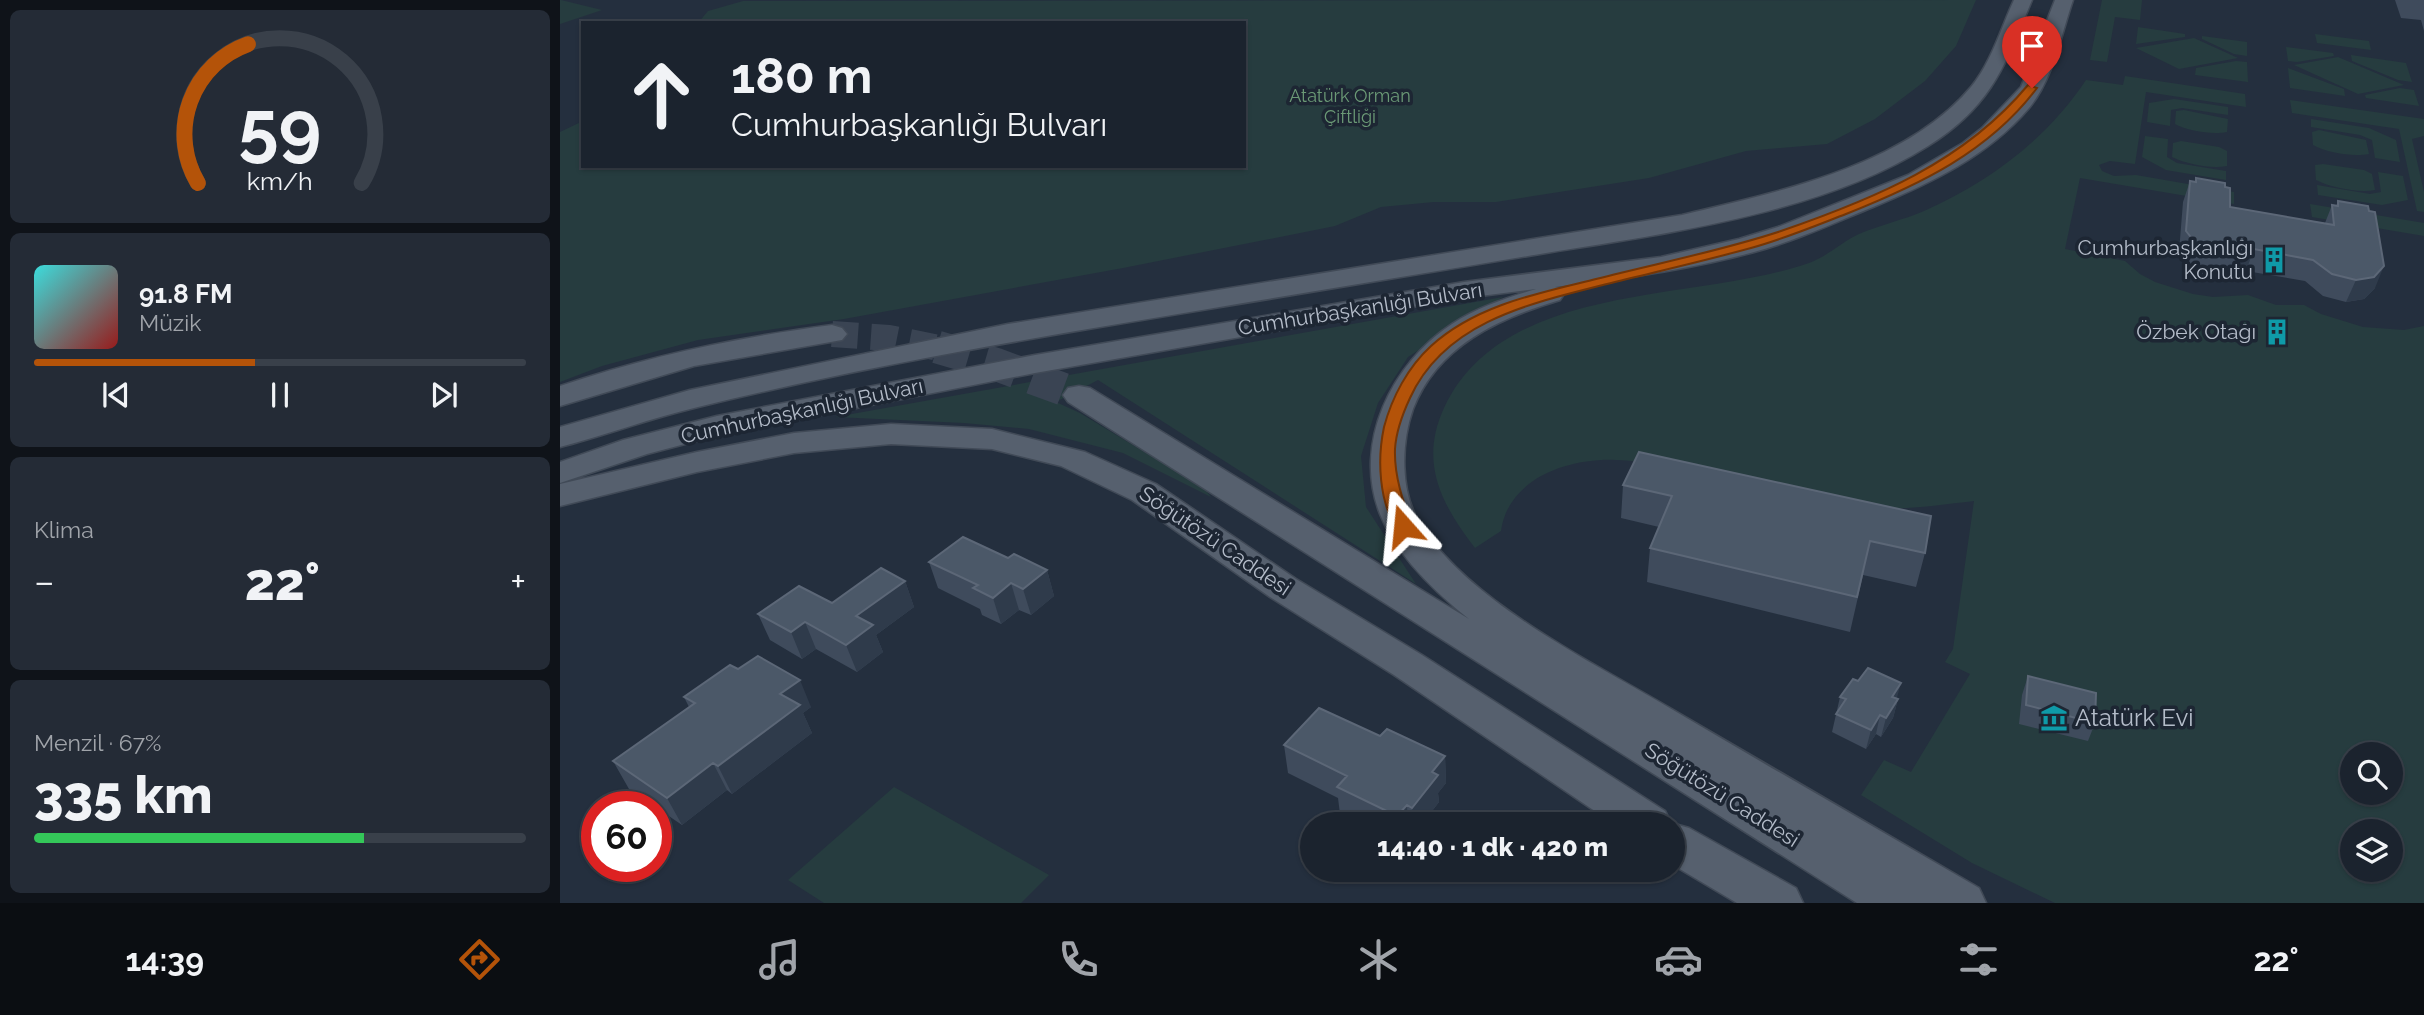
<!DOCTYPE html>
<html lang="tr">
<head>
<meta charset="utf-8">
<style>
	body { margin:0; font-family:Raleway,sans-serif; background:#242b36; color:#f1f3f6; height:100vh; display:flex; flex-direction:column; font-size:26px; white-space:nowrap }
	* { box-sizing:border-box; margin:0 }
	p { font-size:23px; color:#a0a4aa }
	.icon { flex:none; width:38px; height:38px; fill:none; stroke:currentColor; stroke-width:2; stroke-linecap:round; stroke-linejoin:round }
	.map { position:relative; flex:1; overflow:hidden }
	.drawer { display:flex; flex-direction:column; gap:10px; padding:10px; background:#0f1319; width:560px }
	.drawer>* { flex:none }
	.guide { position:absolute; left:21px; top:21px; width:665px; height:147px; border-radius:0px; box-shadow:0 2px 5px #0004,0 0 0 2px #39404a; background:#1b232e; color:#f1f3f6; overflow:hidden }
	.fabs { position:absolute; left:1780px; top:742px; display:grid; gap:14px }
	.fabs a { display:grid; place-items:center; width:63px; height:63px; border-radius:50%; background:#1b232e; box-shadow:0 2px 5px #0004,0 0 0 2px #39404a; font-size:35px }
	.speed { position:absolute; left:21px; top:791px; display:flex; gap:14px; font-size:35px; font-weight:700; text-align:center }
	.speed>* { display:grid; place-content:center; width:91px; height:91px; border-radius:50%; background:#1b232e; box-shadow:0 2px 5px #0004,0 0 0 2px #39404a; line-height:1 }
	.speed .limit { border:10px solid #d22; background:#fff; color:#111 }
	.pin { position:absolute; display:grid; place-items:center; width:60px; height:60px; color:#fff; margin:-72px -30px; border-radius:50% 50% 50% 0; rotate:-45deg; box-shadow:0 0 7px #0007 }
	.pin .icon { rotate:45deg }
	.me { position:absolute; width:77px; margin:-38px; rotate:342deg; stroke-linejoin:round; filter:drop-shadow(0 0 5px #0008) }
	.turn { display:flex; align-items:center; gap:24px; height:147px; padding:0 35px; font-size:32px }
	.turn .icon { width:91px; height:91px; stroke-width:2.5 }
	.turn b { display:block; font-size:49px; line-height:60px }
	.big { font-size:52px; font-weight:800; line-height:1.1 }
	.drawer .widget { flex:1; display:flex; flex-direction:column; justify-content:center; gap:10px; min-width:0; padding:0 24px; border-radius:10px; background:#242b36 }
	.drawer .dial { align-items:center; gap:0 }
	.dial svg { height:182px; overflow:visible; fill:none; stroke:#39404a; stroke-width:7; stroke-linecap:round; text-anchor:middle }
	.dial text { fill:#f1f3f6; stroke:none }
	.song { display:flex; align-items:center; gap:21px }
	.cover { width:84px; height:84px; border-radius:10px; background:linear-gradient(135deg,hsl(180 70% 55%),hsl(0 70% 35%)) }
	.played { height:7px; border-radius:4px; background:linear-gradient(90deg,#b45309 45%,#39404a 45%) }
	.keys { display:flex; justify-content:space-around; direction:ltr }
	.heat { display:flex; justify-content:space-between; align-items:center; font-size:38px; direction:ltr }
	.charge { height:10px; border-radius:5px; background:linear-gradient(90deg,#34c759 67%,#39404a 0) }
	.trip { position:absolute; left:740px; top:812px; width:385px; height:70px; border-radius:35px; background:#1b232e; box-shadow:0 2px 5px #0004,0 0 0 2px #39404a; font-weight:800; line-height:70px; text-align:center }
	.tabs { display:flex; height:112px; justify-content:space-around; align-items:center; background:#0b0e12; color:#a0a4aa }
	.tabs .icon { width:49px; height:49px }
	.tabs .selected { color:#b45309 }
	.tabs b { font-size:32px; color:#f1f3f6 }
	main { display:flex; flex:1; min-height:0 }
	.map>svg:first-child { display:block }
	.green { fill:#263c3f; fill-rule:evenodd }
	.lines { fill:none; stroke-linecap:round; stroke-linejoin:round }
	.primary-tunnel-far1 { stroke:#3a4453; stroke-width:26; stroke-dasharray:26 13; stroke-linecap:butt }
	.primary-tunnel { stroke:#3a4453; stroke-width:33; stroke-dasharray:33 17; stroke-linecap:butt }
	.primary-casing { stroke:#414a57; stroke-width:3 }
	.primary { fill:#56606e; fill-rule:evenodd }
	.wall { fill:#3f4b5c }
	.shaded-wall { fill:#2f3b4b }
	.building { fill:#4b5868; stroke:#5c6777; stroke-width:2 }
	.route { fill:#b45309; stroke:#753606; stroke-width:2 }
	.labels { text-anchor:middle; stroke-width:7; stroke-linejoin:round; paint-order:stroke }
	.far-park-label { font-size:18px; fill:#6b9a76; stroke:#1d2633 }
	.poi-label { font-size:21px; fill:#b4bcc9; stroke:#1d2633; text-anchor:end }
	.street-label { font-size:21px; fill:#b4bcc9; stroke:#1d2633 }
	.near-poi-label { font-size:24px; fill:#b4bcc9; stroke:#1d2633; text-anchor:start }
</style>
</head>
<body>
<main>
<section class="drawer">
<div class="widget dial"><svg viewBox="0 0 100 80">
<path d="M14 69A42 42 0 1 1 86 69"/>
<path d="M14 69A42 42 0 0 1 36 8" stroke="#b45309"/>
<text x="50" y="56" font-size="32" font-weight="700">59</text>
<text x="50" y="72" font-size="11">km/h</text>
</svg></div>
<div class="widget">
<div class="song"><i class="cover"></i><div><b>91.8 FM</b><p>Müzik</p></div></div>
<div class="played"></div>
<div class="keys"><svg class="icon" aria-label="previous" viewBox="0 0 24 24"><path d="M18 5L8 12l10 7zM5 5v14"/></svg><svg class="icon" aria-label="pause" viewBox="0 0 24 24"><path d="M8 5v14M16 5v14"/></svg><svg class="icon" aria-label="next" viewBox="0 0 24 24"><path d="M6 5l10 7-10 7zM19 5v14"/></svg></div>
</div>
<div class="widget"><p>Klima</p>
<div class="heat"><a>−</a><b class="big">22°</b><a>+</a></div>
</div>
<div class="widget"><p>Menzil · 67%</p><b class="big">335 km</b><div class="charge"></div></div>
</section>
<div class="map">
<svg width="1864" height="903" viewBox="0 0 1864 903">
	<rect width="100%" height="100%" fill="#242f3e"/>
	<path class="green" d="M 0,0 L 1,0 L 42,10 L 0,24 Z
		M 1416,0 L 1396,46 L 1365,81 L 1315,119 L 1267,144 L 1186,151 L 1089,178 L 936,202 L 874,202 L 821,207 L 775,226 L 563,268 L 284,319 L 138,340 L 42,366 L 0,382 L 0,132 L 23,121 L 23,166 L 684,166 L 684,23 L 138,23 L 148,11 L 183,1 Z
		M 1542,0 L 1582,0 L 1580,20 L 1555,17 L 1547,62 L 1530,60 Z
		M 1578,27 L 1625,34 L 1625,37 L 1576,44 Z
		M 1755,34 L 1809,41 L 1811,50 L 1757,43 Z
		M 1642,36 L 1687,42 L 1687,56 L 1674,54 L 1642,39 Z
		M 1634,38 L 1678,58 L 1619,69 L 1576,48 Z
		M 1726,47 L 1773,53 L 1774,56 L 1737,62 L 1728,61 Z
		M 1791,55 L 1846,63 L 1852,82 L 1838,80 L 1792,61 Z
		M 1778,57 L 1844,85 L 1798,94 L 1734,65 Z
		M 1676,61 L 1687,62 L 1688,82 L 1635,75 L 1636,68 Z
		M 1728,68 L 1784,89 L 1785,96 L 1730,88 Z
		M 1565,76 L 1685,94 L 1686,107 L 1586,92 L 1575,164 L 1550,161 L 1539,165 L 1542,171 L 1554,176 L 1576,175 L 1674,192 L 1674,204 L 1520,178 L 1505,249 L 1565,261 L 1580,274 L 1595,282 L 1633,294 L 1653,297 L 1688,295 L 1716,305 L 1744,305 L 1761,314 L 1803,327 L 1844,330 L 1864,326 L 1864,903 L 1495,903 L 1412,863 L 1301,795 L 1324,760 L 1351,772 L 1410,674 L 1385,662 L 1393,649 L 1414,501 C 1378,505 1339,512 1302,506 C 1246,498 1191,484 1135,472 C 1109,467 1083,461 1056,460 C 1009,458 948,478 941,531 L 915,548 C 881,504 859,462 884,408 C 943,280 1136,303 1249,263 C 1266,257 1282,242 1299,234 C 1320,225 1343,220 1364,211 C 1429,182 1486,140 1526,80 L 1563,85 ZM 1792,754 L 1830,754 L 1830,793 L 1792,793 ZM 1792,831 L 1830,831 L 1830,870 L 1792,870 Z
		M 1840,88 L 1854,90 L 1859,106 L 1806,98 L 1805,95 Z
		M 1614,99 L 1668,107 L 1668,115 L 1622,108 L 1611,110 L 1610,126 L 1587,122 L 1589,103 Z
		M 1730,100 L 1864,119 L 1864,136 L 1852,139 L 1864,192 L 1864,212 L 1857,211 L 1839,129 L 1732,113 Z
		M 1624,110 L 1668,119 L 1667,132 C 1652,135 1628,131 1615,124 L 1616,111 Z
		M 1751,119 L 1809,128 L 1836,140 L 1840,162 L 1815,158 L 1812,140 L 1800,135 L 1751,127 Z
		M 1759,130 L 1806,140 L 1809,154 C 1793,157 1768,153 1753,145 L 1752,132 Z
		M 1585,136 L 1608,139 L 1607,157 L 1617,163 L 1666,171 L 1666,180 L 1606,170 L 1582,157 Z
		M 1621,141 L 1659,147 L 1667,151 L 1667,166 C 1651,169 1626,164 1612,157 L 1613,143 Z
		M 1763,164 L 1804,170 L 1812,174 L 1815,190 C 1798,193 1772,188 1756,180 L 1755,165 Z
		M 1818,172 L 1843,176 L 1848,200 L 1822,205 L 1758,195 L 1757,185 L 1810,194 L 1821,192 Z
		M 1750,204 L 1864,223 L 1864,236 L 1752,217 Z
		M 943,297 L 848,357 L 818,403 L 801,456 L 806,507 L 856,584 L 538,380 L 496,402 L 520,413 L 644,488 L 651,497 L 563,453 L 469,429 L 404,423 L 275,417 Z
		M 334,787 L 489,875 L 461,903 L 264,903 L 228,880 Z"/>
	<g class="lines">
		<path class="primary-tunnel-far1" d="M 272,334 L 329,338 L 384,349"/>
		<path class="primary-tunnel" d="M 377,347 L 435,364 L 519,395"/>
		<g class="primary-casing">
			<path id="primary" d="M 1454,0 L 1472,0 C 1445,65 1432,106 1368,146 C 1262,213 1109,233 986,253 C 873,272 760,290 648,309 C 477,337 306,366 138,407 C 91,418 46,435 0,447 L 0,427 L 130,390 L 448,324 L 1122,215 C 1218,192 1345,166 1411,87 C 1431,63 1441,28 1454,0 Z
				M 1495,0 L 1513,0 C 1501,35 1493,79 1469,108 C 1428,156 1371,183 1313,207 C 1274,223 1235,241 1194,252 C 1129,270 1062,278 995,287 L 1000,288 L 1004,294 L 1000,300 C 939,318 877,346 853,409 C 841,443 840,491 859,522 C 907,601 1030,661 1108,707 C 1211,768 1315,828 1419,888 L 1426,903 L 1297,903 L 508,402 L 503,395 L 508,388 L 519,386 L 530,388 L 909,619 C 875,592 836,555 820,514 C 792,443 832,363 892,324 C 918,307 947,298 976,289 L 904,298 L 475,373 L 159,435 L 87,454 L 0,483 L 0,462 L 63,440 L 157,416 L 475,355 L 904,282 L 1101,257 L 1179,239 L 1218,227 L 1348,175 L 1403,143 L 1422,128 L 1461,87 Z
				M 272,325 L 282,328 L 287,334 L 282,340 L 134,366 L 0,406 L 0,386 C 88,356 179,337 272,325 Z
				M 331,424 L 432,429 L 525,452 L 596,484 L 736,579 L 862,655 L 1105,811 L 1111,823 L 1129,828 L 1236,888 L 1243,903 L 1177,903 L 1113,865 L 1113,824 L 1054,824 L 834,675 L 710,597 L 572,500 L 501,466 L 432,449 L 331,444 L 234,453 L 137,472 L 0,506 L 0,484 L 137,452 L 234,433 Z"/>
		</g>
		<use href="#primary" class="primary"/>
	</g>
	<path class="wall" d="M 1835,0 L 1864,0 L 1864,31 L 1861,20 L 1841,18 Z
		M 1636,178 L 1665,187 L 1670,207 L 1765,223 L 1772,205 L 1776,206 L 1778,201 L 1815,288 L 1804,299 L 1786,302 L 1763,296 L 1745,281 L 1686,271 L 1669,279 L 1647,276 L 1630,267 L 1619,252 L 1623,202 L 1630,181 L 1635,182 Z
		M 1063,485 L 1365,553 L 1356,587 L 1303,575 L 1290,632 L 1087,582 L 1090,548 L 1099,527 L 1061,518 Z
		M 448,558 L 487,570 L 494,596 L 471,615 L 459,610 L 441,624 L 422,615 L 420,609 L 378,588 L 369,562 Z
		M 345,581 L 354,607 L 316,635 L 323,652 L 297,672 L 256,649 L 242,659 L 210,640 L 198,614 L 272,603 Z
		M 178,669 L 251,707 L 243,713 L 252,733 L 172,794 L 167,790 L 122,825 L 69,789 L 53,761 L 129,707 L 124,697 Z
		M 1468,676 L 1535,723 L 1528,741 L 1459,724 L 1462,695 Z
		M 1280,697 L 1337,699 L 1338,699 L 1333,718 L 1321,737 L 1316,734 L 1306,749 L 1272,732 Z
		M 820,736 L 885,756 L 886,783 L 878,793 L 879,802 L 862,824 L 800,824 L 780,814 L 778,798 L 728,773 L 724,745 Z"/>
	<path class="shaded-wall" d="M 1694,249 L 1686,271 L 1669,279 L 1677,257 Z
		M 1824,266 L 1815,288 L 1804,299 L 1786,302 L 1796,280 Z
		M 487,570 L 494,596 L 471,615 L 463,589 Z
		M 345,581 L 354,607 L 316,635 L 323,652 L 297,672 L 286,645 L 296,616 Z
		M 451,583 L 459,610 L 441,624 L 433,598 Z
		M 245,622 L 256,649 L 242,659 L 231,632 Z
		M 240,680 L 251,707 L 243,713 L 252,733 L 172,794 L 158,766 L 220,694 Z
		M 1341,683 L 1336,701 L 1332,697 Z
		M 1338,699 L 1333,718 L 1321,737 L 1326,718 Z
		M 1320,715 L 1316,734 L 1306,749 L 1311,730 Z
		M 885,756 L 886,783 L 878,793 L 879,802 L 862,824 L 853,824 L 852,808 L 872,772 Z
		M 153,763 L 167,790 L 122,825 L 107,798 Z
		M 847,805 L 848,824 L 838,824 L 837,816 Z"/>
	<path class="building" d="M 1636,178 L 1665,183 L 1665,187 L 1670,188 L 1670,207 L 1774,225 L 1772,205 L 1778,206 L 1778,201 L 1808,206 L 1809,211 L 1815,212 L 1824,266 L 1814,277 L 1796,280 L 1772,274 L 1753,260 L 1694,249 L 1677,257 L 1655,254 L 1638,246 L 1626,231 L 1630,181 L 1636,182 Z
		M 1079,452 L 1371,516 L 1365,553 L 1310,541 L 1297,597 L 1090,548 L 1112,496 L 1063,485 Z
		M 403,537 L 448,558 L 454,554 L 487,570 L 463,589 L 451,583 L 433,598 L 413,588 L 418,585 L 369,562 Z
		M 321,568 L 345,581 L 296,616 L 313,625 L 286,645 L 245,622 L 231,632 L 198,614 L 239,586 L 272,603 Z
		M 198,656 L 240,680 L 220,694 L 240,705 L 158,766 L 153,763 L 107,798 L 53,761 L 135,703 L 124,697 L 170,665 L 178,669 Z
		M 1308,668 L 1341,683 L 1332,697 L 1338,699 L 1326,718 L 1320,715 L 1311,730 L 1276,714 L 1286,699 L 1280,697 L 1293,679 L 1298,681 Z
		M 1468,676 L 1536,693 L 1535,723 L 1466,705 Z
		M 759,708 L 820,736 L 827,729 L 885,756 L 872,772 L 878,775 L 852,808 L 847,805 L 837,816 L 777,787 L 787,776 L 724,745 Z"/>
	<path class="route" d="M 1468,85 L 1477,88 C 1429,152 1359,185 1286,214 C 1255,226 1224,239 1191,248 C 1144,261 1095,272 1047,284 C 972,303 885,321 850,398 C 843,413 836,432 835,449 C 834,476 843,501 852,526 L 849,530 L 837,530 C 819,501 817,460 824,427 C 832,397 848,367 871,346 C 916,305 979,293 1036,279 C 1098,263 1161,251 1221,231 C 1314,199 1404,162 1468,85 Z"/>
	<defs>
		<g id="building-bare" transform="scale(2.1)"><path d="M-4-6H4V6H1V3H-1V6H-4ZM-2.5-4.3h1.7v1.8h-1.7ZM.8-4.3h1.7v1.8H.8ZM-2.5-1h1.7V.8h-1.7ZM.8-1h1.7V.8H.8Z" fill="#0f9aa8" stroke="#1d2633" stroke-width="2.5" paint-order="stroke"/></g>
		<g id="museum-bare" transform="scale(2.1)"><path d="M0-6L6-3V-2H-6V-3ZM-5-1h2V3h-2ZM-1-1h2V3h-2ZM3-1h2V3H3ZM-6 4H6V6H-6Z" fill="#0f9aa8" stroke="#1d2633" stroke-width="2.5" paint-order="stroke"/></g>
	</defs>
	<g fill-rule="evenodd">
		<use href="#building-bare" x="1714" y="260"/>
		<use href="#building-bare" x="1717" y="332"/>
		<use href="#museum-bare" x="1494" y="718"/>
	</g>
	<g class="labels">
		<g class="far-park-label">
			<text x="790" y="102">Atatürk Orman<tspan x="790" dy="21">Çiftliği</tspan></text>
		</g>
		<g class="poi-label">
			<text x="1693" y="255">Cumhurbaşkanlığı<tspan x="1693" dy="24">Konutu</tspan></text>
			<text x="1696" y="339">Özbek Otağı</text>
		</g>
		<g class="street-label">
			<text transform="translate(800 309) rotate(-9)" y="7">Cumhurbaşkanlığı Bulvarı</text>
			<text transform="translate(242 411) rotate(-12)" y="7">Cumhurbaşkanlığı Bulvarı</text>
			<text transform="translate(655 541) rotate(34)" y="7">Söğütözü Caddesi</text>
			<text transform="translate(1162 795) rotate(32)" y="7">Söğütözü Caddesi</text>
		</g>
		<g class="near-poi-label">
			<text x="1515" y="726">Atatürk Evi</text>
		</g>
	</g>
</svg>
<div class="fabs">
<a><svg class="icon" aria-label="search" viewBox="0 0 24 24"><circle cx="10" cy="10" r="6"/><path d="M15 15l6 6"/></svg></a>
<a><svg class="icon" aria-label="layers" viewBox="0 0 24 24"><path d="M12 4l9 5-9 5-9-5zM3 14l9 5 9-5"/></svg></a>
</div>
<div class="speed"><div class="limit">60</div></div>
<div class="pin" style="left:1472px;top:88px;background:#d93025"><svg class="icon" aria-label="arrive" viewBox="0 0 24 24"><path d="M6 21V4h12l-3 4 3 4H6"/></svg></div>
<svg class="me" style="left:843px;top:526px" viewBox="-20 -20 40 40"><path d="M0-17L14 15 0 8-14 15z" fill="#b45309" stroke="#fff" stroke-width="4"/></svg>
<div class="trip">14:40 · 1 dk · 420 m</div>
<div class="guide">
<div class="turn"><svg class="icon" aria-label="ahead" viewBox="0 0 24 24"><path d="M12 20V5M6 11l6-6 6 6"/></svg><div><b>180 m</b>Cumhurbaşkanlığı Bulvarı</div></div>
</div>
</div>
</main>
<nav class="tabs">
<b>14:39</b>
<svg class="icon selected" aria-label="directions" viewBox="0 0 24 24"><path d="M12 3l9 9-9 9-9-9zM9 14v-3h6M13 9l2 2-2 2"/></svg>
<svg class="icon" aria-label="music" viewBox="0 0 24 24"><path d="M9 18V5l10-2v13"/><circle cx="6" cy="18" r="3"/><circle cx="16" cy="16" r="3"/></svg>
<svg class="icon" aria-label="phone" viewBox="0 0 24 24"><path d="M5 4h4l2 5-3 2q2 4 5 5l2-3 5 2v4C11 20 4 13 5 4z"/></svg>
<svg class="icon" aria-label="climate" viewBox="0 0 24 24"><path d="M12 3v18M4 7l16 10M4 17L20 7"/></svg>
<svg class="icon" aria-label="car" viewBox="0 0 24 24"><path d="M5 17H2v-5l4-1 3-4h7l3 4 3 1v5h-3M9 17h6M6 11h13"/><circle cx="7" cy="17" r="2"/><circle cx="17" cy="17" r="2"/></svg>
<svg class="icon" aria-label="filters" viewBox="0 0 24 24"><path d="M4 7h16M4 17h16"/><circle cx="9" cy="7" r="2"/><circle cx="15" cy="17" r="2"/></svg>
<b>22°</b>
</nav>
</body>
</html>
